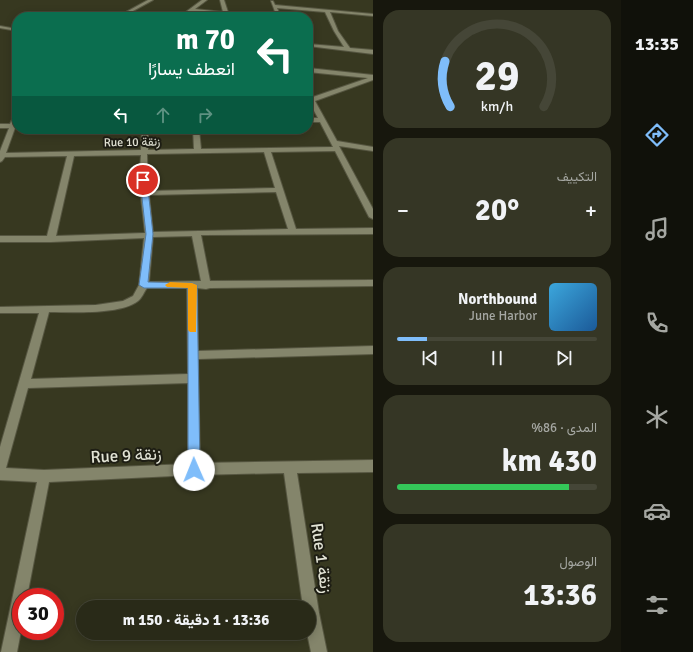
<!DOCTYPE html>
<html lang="ar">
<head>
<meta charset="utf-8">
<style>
	body { margin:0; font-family:Signika,Vazirmatn,sans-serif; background:#353625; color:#f1f3f6; direction:rtl; height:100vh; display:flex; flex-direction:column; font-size:15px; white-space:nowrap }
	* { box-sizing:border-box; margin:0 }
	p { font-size:13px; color:#a5a7a2 }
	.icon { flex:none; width:22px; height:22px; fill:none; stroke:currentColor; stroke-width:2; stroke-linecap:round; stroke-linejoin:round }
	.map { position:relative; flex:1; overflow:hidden; direction:ltr }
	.panel { display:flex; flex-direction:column; gap:10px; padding:10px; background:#17170d; width:248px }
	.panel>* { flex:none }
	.guide { position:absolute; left:12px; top:12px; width:301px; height:122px; border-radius:16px; box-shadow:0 2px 10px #0003,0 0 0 1px #454637; direction:rtl; background:#0b6e4f; color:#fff; overflow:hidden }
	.speed { position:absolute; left:12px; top:588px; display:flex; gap:8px; font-size:20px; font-weight:700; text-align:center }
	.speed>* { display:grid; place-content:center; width:52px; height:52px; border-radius:50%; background:#292a18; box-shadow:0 2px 10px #0003,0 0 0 1px #454637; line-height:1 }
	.speed .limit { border:6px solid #d22; background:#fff; color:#111 }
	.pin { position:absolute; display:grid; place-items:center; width:34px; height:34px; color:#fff; margin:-17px; border:2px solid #fff; border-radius:50%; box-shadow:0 1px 4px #0007 }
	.me { position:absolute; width:44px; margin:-22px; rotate:359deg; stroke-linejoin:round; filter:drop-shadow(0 0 3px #0008) }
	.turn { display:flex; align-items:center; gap:14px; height:84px; padding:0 12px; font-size:18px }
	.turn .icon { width:52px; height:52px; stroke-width:2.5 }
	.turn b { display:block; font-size:28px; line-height:34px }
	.lanes { display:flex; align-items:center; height:38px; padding:0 12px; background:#0003; justify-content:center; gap:20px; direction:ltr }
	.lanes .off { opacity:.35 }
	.big { font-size:30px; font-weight:800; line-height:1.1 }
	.panel .widget { flex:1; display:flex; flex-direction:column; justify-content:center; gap:6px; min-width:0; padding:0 14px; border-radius:16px; background:#353625 }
	.panel .dial { align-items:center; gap:0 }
	.dial svg { height:104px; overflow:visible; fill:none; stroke:#454637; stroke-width:7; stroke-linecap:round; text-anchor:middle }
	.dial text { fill:#f1f3f6; stroke:none }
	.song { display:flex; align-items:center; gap:12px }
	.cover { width:48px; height:48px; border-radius:6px; background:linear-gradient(135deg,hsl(200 70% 55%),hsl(210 70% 35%)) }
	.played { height:4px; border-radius:2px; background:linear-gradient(90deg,#7fbdfa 15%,#454637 15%) }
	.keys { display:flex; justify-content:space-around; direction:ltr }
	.heat { display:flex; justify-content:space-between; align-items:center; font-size:22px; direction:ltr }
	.charge { height:6px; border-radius:3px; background:linear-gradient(90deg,#34c759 86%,#454637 0) }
	.trip { position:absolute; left:76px; top:600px; width:240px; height:40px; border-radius:20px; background:#292a18; box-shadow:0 2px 10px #0003,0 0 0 1px #454637; font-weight:800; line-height:40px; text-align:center; direction:rtl }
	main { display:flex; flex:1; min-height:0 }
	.menu { display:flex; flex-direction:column; width:72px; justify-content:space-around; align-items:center; background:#10110a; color:#a5a7a2 }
	.menu .icon { width:28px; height:28px }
	.menu .active { color:#7fbdfa }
	.menu b { font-size:18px; color:#f1f3f6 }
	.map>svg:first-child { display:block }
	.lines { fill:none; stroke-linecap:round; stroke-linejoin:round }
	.minor-casing { stroke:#565641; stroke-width:2 }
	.minor { fill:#84856b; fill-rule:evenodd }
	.route { fill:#7fbdfa; stroke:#537ba2 }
	.slow { fill:#f59e0b }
	.labels { text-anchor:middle; stroke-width:4; stroke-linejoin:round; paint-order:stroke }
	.far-street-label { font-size:12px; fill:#e2e3d5; stroke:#1e1e14 }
	.near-street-label { font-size:17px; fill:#e2e3d5; stroke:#1e1e14 }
</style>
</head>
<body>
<main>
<nav class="menu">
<b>13:35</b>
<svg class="icon active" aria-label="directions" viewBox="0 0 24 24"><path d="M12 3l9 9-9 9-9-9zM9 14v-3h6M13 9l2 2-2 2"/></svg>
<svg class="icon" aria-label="music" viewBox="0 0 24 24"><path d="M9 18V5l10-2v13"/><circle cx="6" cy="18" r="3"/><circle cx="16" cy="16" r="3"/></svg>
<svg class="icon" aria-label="phone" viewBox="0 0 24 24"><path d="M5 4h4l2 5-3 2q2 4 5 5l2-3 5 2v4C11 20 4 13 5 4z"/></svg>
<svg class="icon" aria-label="climate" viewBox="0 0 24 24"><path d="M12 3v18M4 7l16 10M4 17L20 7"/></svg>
<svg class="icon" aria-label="car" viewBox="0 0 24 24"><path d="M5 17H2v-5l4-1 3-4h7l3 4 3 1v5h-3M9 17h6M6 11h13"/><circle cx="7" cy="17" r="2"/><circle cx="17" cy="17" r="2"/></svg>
<svg class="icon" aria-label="filters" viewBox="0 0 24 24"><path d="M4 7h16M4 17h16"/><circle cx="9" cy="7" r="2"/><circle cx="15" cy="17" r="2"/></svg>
</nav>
<section class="panel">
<div class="widget dial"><svg viewBox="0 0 100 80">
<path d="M14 69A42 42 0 1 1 86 69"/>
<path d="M14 69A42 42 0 0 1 10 34" stroke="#7fbdfa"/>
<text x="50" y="56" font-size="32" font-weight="700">29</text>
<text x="50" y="72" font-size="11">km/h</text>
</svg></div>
<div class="widget"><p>التكييف</p>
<div class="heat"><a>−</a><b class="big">20°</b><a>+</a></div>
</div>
<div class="widget">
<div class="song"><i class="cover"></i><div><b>Northbound</b><p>June Harbor</p></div></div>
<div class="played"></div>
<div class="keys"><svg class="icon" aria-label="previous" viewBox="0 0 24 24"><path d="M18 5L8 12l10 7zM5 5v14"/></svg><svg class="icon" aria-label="pause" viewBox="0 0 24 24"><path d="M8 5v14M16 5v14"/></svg><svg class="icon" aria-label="next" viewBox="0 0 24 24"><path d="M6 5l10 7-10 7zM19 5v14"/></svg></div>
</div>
<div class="widget"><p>المدى · 86%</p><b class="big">430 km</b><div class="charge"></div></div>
<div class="widget"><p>الوصول</p><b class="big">13:36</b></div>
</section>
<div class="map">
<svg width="373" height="652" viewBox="0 0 373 652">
	<rect width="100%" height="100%" fill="#373820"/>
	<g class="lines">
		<g class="minor-casing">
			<path id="minor" d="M 148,0 L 153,0 L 122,17 L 117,17 Z
				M 202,0 L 207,0 L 195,9 L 223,12 L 220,0 L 224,0 L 228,12 L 263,17 L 192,11 L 184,17 L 179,17 Z
				M 271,1 L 273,1 L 275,5 L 373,14 L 373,16 L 330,12 L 338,31 L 350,48 L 373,50 L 373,54 L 308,46 L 308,44 L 344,47 L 334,31 L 325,12 L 277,8 L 281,17 L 277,17 Z
				M 0,26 L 17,29 L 17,31 L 0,28 Z
				M 308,68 L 373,75 L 373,80 L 315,101 L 337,141 L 373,147 L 373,151 L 339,146 L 373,209 L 373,219 L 369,217 L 335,151 L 271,152 L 296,229 L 373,228 L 373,234 L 201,235 L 210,281 L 373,280 L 373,286 L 210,288 L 206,289 L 197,288 L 198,351 L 373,346 L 373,354 L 198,359 L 200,463 L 373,460 L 373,472 L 297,473 L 319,613 L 327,652 L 311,652 L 307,633 L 309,633 L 309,607 L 303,607 L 284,473 L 194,475 L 49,482 L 27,597 L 21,597 L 21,631 L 17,652 L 1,652 L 37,482 L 0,480 L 0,447 L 39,313 L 0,313 L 0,307 L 96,305 L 123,301 L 133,296 L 139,285 L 144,238 L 51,242 L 0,242 L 0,236 L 47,236 L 67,156 L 5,157 L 2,161 L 0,162 L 0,151 L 9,128 L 0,128 L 0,124 L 10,124 L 14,115 L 17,113 L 17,128 L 15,128 L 6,153 L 141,150 L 142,129 L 148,129 L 148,150 L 194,149 L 193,129 L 199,129 L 201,149 L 333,147 L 320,122 L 308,122 L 308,118 L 318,118 L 308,100 L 308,91 L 313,97 L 368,78 L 308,72 ZM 264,152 L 275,188 L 148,191 L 147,154 ZM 141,155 L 139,180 L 145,233 L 56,236 L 74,156 ZM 276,192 L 288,229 L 153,232 L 149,195 ZM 192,236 L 201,281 L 149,282 L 153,237 ZM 147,288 L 187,288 L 188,374 L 31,379 L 49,312 C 72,312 120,315 138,301 C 142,298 144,292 147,288 ZM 188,383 L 188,464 L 44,470 L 6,468 L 28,388 Z"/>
		</g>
		<use href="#minor" class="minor"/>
	</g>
	<path class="route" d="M 143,178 L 147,180 L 153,234 L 148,282 L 192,283 L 197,285 L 200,470 L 198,473 L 194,475 L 190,473 L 188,470 L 188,288 L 144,288 L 139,285 L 146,234 L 140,180 Z"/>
	<path class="slow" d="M 170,282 L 192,283 L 197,285 L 196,332 L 190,332 L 188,330 L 188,288 L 167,287 L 165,285 Z"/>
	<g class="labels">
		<g class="far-street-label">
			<text transform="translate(132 142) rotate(-1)" y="4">Rue 10 زنقة</text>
		</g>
		<g class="near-street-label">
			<text transform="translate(126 455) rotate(-3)" y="6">Rue 9 زنقة</text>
			<text transform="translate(322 558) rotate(82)" y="6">Rue 1 زنقة</text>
		</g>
	</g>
</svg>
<div class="speed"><div class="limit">30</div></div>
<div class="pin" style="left:143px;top:180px;background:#d93025"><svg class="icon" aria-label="arrive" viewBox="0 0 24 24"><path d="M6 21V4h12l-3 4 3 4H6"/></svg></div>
<svg class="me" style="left:194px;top:470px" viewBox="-20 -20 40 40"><circle r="19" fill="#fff"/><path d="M0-13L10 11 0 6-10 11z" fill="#7fbdfa"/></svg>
<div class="trip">13:36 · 1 دقيقة · 150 m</div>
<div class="guide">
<div class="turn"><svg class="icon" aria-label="left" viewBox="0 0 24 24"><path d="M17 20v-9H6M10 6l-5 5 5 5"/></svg><div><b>70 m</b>انعطف يسارًا</div></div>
<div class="lanes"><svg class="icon" aria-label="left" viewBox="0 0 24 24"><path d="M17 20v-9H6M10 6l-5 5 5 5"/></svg><svg class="icon off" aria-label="ahead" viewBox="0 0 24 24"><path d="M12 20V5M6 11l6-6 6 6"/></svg><svg class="icon off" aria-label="right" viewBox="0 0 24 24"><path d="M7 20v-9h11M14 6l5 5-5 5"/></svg></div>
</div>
</div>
</main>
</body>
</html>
